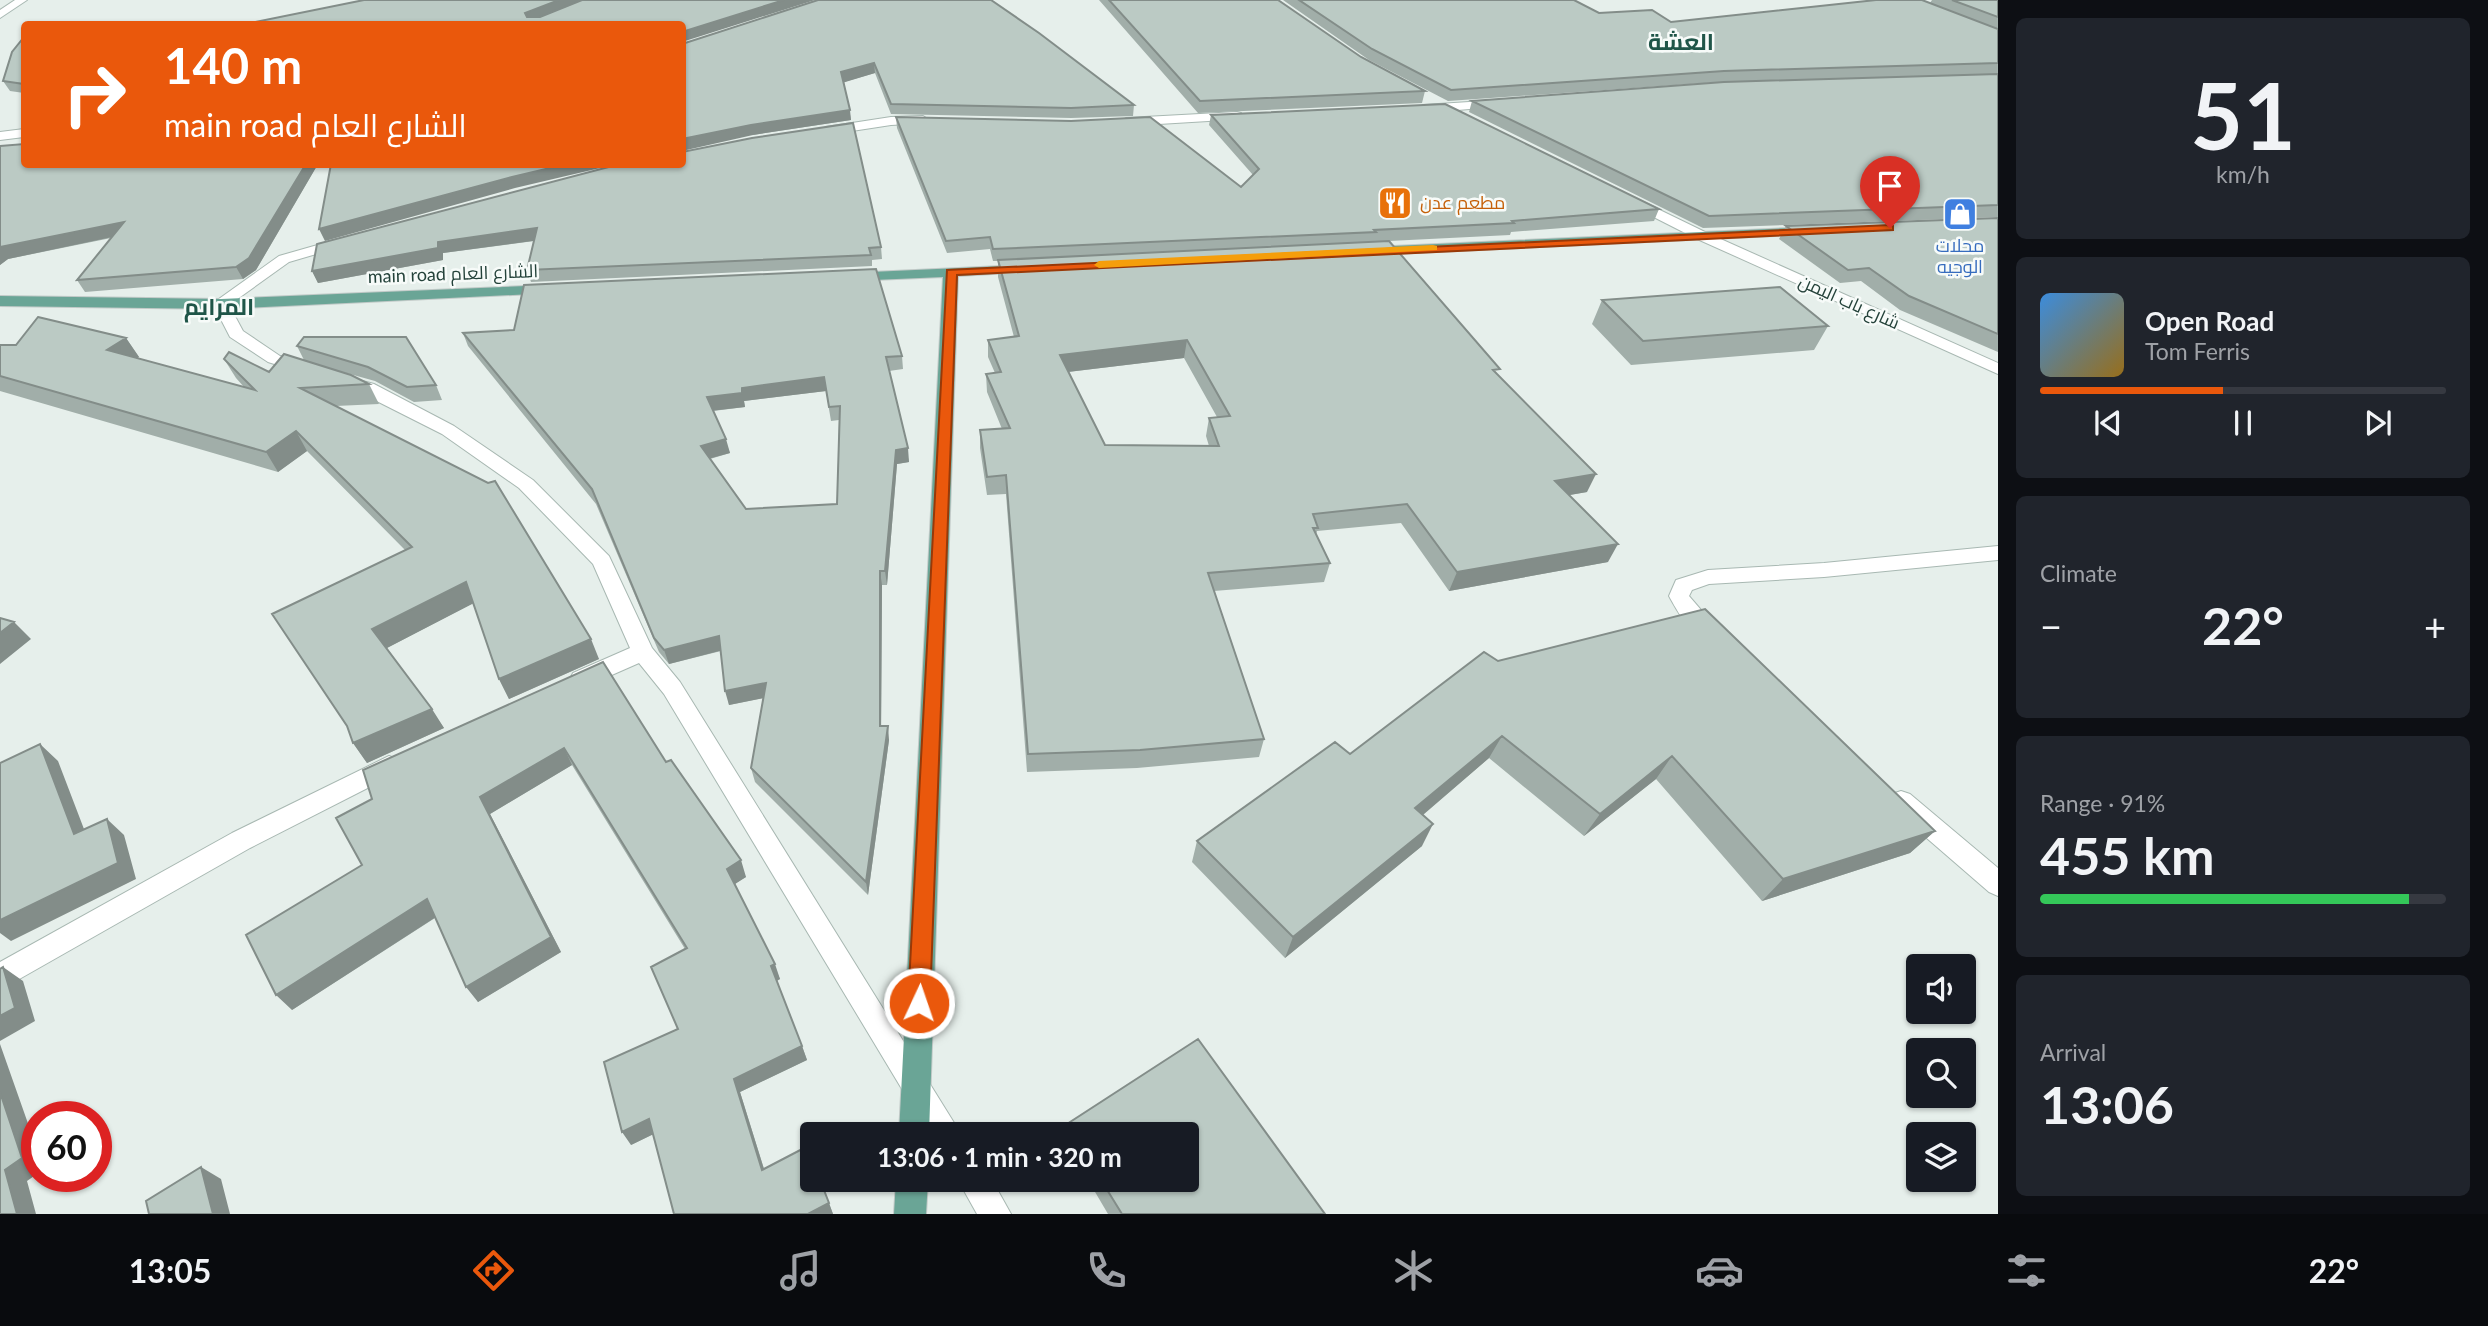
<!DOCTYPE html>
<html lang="en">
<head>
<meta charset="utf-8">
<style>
	body { margin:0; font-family:Lato,Cairo,sans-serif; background:#20242c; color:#f1f3f6; height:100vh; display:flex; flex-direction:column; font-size:26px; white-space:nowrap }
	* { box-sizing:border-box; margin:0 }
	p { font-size:23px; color:#9ea1a6 }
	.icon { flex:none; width:38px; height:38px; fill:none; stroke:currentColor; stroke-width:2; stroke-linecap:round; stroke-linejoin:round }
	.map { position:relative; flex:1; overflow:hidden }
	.panel { display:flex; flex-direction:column; gap:18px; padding:18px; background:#0d0f14; width:490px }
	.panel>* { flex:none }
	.top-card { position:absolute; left:21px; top:21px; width:665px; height:147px; border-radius:7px; box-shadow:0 2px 5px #0004; background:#ea580c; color:#fff; overflow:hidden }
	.buttons { position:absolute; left:1906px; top:954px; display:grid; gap:14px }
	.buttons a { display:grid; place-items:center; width:70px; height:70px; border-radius:7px; background:#171b24; box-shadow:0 2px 5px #0004; font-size:35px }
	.speed { position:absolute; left:21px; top:1101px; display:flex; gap:14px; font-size:35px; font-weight:700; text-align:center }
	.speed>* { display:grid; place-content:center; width:91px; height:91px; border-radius:50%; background:#171b24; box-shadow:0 2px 5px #0004; line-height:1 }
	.speed .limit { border:10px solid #d22; background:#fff; color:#111 }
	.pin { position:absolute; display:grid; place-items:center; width:60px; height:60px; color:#fff; margin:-72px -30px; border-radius:50% 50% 50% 0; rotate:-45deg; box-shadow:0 0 7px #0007 }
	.pin .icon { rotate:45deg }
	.me { position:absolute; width:77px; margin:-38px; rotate:3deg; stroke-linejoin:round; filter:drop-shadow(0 0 5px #0008) }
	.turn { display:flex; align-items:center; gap:24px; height:147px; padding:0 28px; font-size:32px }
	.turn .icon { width:91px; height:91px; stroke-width:2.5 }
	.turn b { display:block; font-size:49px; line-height:60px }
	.big { font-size:52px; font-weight:700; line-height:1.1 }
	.panel .card { flex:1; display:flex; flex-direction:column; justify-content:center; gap:10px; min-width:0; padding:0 24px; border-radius:10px; background:#20242c }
	.panel .dial { align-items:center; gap:0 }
	.dial b { font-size:91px; line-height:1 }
	.song { display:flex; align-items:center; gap:21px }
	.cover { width:84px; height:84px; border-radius:10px; background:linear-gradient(135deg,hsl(210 70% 55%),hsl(40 70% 35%)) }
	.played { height:7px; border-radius:4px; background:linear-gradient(90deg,#ea580c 45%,#363941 45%) }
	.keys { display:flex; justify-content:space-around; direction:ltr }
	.heat { display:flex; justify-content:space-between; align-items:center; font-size:38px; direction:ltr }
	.charge { height:10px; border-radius:5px; background:linear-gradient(90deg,#34c759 91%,#363941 0) }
	.trip { position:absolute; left:800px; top:1122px; width:399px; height:70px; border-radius:7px; background:#171b24; box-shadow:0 2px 5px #0004; font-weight:700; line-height:70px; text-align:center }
	.tabs { display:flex; height:112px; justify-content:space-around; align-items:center; background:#090b0e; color:#9ea1a6 }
	.tabs .icon { width:49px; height:49px }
	.tabs .active { color:#ea580c }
	.tabs b { font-size:32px; color:#f1f3f6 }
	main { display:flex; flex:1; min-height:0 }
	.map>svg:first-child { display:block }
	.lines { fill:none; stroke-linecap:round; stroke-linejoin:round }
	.minor-casing { stroke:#a8b8b2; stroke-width:2 }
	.major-casing { stroke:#c2cac8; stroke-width:2 }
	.minor { fill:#fff; fill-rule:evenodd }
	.major { fill:#6aa596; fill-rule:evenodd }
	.wall { fill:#a1aea9; fill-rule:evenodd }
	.shaded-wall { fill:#838d89 }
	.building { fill:#bbcac4; stroke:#838d89; stroke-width:2; fill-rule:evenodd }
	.route { fill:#ea580c; stroke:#983908; stroke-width:2 }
	.slow { fill:#f59e0b }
	.labels { text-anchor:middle; stroke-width:5; stroke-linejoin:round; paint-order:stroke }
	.far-food-label { font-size:18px; fill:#c56008; stroke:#f7fbf9; text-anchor:start }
	.far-shop-label { font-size:18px; fill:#366cbe; stroke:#f7fbf9 }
	.far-street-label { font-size:18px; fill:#24423a; stroke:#f7fbf9 }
	.far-district-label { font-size:23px; font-weight:bold; fill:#1f5548; stroke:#f7fbf9 }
</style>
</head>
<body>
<main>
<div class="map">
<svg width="1998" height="1214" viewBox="0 0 1998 1214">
	<rect width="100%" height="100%" fill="#e6efeb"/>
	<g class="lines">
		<g class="minor-casing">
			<path id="minor" d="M 15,0 L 27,0 L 0,18 L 0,10 Z
				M 1500,100 L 1506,104 L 1504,106 L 1423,113 L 1417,109 L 1423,105 Z
				M 1237,112 L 1241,113 L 1241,119 L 1126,126 L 1120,122 L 1126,118 Z
				M 923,116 L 929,120 L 927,123 L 891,125 L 826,135 L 820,131 L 826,127 L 891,117 Z
				M 24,129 L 24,137 L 0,140 L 0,132 Z
				M 1633,197 L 1705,232 L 1998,363 L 1998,374 L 1695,238 L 1628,204 L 1626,201 Z
				M 342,238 L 347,239 L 347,245 L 289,262 L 229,305 L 243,331 L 280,356 L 312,365 L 314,369 L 312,373 L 306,374 L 268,362 L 230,337 L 213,304 L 216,301 L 279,256 Z
				M 347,377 L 374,384 L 454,426 L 533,480 L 609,556 L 652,648 L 680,682 L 961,1134 L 929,1134 L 664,694 L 639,663 L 589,685 L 581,688 L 573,685 L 570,679 L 573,673 L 630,648 L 593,564 L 519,488 L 442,434 L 339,382 L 341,378 Z
				M 1998,546 L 1998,560 L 1824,577 L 1709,584 L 1692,590 L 1689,596 L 1720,632 L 1717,638 C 1694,644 1678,612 1669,596 L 1676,580 L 1708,570 L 1824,563 Z
				M 389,756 L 397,759 L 401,766 L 397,773 L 250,848 L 0,990 L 0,962 L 232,833 Z
				M 1901,791 L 1910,794 L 1998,868 L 1998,896 L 1989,892 L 1892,808 L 1889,801 L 1892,794 Z
				M 958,1180 L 992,1180 L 1011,1214 L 977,1214 Z"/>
		</g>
		<g class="major-casing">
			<path id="major" d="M 1811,227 L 1818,231 L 1816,234 L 1371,255 L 1364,251 L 1371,247 Z
				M 1024,265 L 1029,266 L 1031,269 L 1029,272 L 958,276 L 929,1134 L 899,1134 L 943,277 L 850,281 L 843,277 L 850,273 Z
				M 548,285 L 556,290 L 553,293 L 221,309 L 0,306 L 0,296 L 221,299 Z
				M 896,1180 L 928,1180 L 926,1214 L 894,1214 Z"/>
		</g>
		<use href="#minor" class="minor"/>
		<use href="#major" class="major"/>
	</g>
	<path class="wall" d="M 818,0 L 1134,105 L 1133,116 L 1071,118 L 891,114 L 875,73 L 844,82 L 851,120 L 753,135 Z
		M 1099,0 L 1278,0 L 1361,57 L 1425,91 L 1422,103 L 1198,113 Z
		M 1283,0 L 1574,0 L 1599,13 L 1671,22 L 1930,3 L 1932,0 L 1998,0 L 1998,217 L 1703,228 L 1469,112 L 1472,101 L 1719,82 L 1448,101 L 1369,60 Z
		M 24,37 L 24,93 L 10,91 L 3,81 Z
		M 1211,115 L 1659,209 L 1654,221 L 1511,232 L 1510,235 L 1389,241 L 1498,375 L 1587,492 L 1569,495 L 1608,562 L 1449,591 L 1401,523 L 1317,531 L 1316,535 L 1330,563 L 1324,582 L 1214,591 L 1264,739 L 1259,757 L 1137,768 L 1027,772 L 1006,494 L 987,495 L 980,448 L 980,430 L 1002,429 L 987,392 L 986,374 L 995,373 L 988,357 L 988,340 L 1014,337 L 998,277 L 998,261 L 993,261 L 990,249 L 947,253 L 897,128 L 896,117 L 1241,187 L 1253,175 L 1209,125 ZM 1184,358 L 1217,417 L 1209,418 L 1206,436 L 1209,446 L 1105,445 L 1068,372 Z
		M 0,146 L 24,164 L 318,164 L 256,270 L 243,279 L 85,292 L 77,280 L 111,238 L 8,259 L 0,265 Z
		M 620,164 L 881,247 L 882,259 L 872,260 L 872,266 L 531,282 L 527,270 L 534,241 L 443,253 L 443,260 L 318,283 L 312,271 Z
		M 1998,218 L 1998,352 L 1900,310 L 1861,281 L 1840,283 L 1779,239 L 1786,226 Z
		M 1602,300 L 1828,326 L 1814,350 L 1631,365 L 1592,324 Z
		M 463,333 L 902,356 L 903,369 L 889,371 L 909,462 L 897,464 L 887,585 L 882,585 L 881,726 L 889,740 L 868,895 L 755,782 L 751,768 L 763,698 L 729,705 L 721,651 L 669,664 L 659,652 L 596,504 L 468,346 ZM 826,391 L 831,421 L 839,420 L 837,504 L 746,509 L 710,459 L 730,453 L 713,411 L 745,407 L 744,401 Z
		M 126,338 L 139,357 L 137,358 L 244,387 L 236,378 L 224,359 L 269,372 L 304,360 L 297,346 L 436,385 L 442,400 L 414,402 L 375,381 L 328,368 L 369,384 L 379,404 L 336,406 L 599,659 L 509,699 L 499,679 L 473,603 L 387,648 L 444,728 L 367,763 L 353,743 L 405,550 L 307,451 L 278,472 L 0,391 L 0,345 Z
		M 1498,661 L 1935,831 L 1910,853 L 1762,901 L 1656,779 L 1584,836 L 1489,758 L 1423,815 L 1422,846 L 1285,958 L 1192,862 L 1197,841 L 1350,754 Z
		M 603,662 L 666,762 L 746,877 L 734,884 L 780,979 L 777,981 L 802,1046 L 807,1060 L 740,1092 L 764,1169 L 820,1180 L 833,1214 L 674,1214 L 653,1134 L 631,1145 L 678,1029 L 685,949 L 572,765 L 490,814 L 561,952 L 478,1002 L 435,918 L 292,1010 L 362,865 L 372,799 Z
		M 1198,1039 L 1325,1214 L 1108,1214 L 1088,1180 L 1186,1180 L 1186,1134 L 1066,1134 L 1067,1124 Z"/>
	<path class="shaded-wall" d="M 559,0 L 585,0 L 528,23 L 525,13 Z
		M 784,0 L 815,0 L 682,42 L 682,32 Z
		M 874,63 L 875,73 L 842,83 L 841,72 Z
		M 850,110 L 851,120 L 753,135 L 682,151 L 682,139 L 751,125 Z
		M 306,164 L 318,164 L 256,270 L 243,279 L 236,267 Z
		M 567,164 L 617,164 L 515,188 L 325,241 L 319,229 L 512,177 Z
		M 124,222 L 131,233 L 8,259 L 0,265 L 0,247 Z
		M 537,228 L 540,240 L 443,253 L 443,260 L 318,283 L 312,271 L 438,242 Z
		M 126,338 L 139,357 L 120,369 L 107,350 Z
		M 1187,340 L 1184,358 L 1059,373 L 1060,355 Z
		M 824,377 L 826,391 L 744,401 L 745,407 L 710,411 L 707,397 L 742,388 Z
		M 296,431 L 307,451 L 278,472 L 266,452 Z
		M 726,439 L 730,453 L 704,460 L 701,446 Z
		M 908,448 L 909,462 L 897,464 L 887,585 L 885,571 L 896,450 Z
		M 1596,474 L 1587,492 L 1547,499 L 1555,481 Z
		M 1618,544 L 1608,562 L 1449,591 L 1457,572 Z
		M 880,571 L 882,585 L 881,740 L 880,726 Z
		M 466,582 L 476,602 L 385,649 L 372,629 Z
		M 14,622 L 31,639 L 0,664 L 0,633 Z
		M 719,636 L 723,650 L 669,664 L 664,650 Z
		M 591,639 L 599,659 L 509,699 L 499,679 Z
		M 766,683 L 769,697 L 729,705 L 725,691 Z
		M 432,709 L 444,728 L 367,763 L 353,743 Z
		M 888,726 L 889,740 L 868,895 L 866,882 Z
		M 1502,736 L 1489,758 L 1404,831 L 1415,808 Z
		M 40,744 L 58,761 L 92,850 L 74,834 Z
		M 564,748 L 572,765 L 490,814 L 561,952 L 478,1002 L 466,987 L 480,797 Z
		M 1672,756 L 1656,779 L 1584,836 L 1600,814 Z
		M 107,819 L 124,835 L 136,879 L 11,941 L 0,933 L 0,920 Z
		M 1433,824 L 1422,846 L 1285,958 L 1293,937 Z
		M 1935,831 L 1910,853 L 1762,901 L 1783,879 Z
		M 741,860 L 746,877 L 732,886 L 727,869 Z
		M 427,899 L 439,915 L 292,1010 L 276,995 Z
		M 775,964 L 780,979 L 776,981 L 771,966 Z
		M 3,967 L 23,981 L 35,1021 L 0,1041 L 0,1016 Z
		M 0,1044 L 37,1149 L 37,1174 L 27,1181 L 36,1214 L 17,1214 L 5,1170 L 0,1092 Z
		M 802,1046 L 807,1060 L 740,1092 L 768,1182 L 762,1170 L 734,1079 Z
		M 649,1119 L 658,1132 L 631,1145 L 622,1132 Z
		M 201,1167 L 221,1179 L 230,1214 L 213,1214 Z
		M 829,1203 L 833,1214 L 808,1214 Z"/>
	<path class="building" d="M 364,0 L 559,0 L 525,13 L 527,17 L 540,17 L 582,0 L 784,0 L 682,32 L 682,24 L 245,24 Z
		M 818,0 L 991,0 L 1039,33 L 1134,105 L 1071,108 L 891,104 L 874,63 L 841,72 L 850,110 L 751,125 L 682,139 L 682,44 Z
		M 1109,0 L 1278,0 L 1361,57 L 1425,91 L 1200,101 Z
		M 1299,0 L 1574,0 L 1599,13 L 1652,10 L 1671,22 L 1876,0 L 1922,0 L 1998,29 L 1998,63 L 1724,71 L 1451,90 L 1372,49 Z
		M 1952,0 L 1998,0 L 1998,17 Z
		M 24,37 L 24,84 L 3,81 L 12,52 Z
		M 1998,74 L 1998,205 L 1709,216 L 1472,101 L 1724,82 Z
		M 1445,104 L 1659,209 L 1512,221 L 1514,223 L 1374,230 L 1376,232 L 993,249 L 990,237 L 946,241 L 896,117 L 1071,121 L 1150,117 L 1241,187 L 1259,169 L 1211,115 Z
		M 853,123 L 881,247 L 869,248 L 871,255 L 527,270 L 537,228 L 438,242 L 438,248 L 312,271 L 317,244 L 620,164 L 682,164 L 682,152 L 752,138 Z
		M 24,144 L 24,164 L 306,164 L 249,258 L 236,267 L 77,280 L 124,222 L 0,247 L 0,146 Z
		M 331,164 L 396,165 L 567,164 L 512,177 L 319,229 Z
		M 1998,218 L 1998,334 L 1909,296 L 1869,268 L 1848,270 L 1786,226 Z
		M 1389,241 L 1500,369 L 1493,370 L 1596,474 L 1555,481 L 1618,544 L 1457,572 L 1407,504 L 1313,514 L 1318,528 L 1313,528 L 1330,563 L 1208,573 L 1264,739 L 1140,750 L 1028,754 L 1006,475 L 987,477 L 980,430 L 1010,428 L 986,374 L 1001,372 L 988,340 L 1019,336 L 998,260 ZM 1187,340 L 1230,416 L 1209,418 L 1219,446 L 1105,445 L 1060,355 Z
		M 876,269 L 902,356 L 886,357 L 908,448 L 896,450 L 885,571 L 880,571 L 880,726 L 888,726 L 866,882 L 751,768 L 766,683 L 725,691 L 719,636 L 664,650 L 654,638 L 592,489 L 463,333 L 514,330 L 524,285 ZM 824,377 L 829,407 L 840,406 L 837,504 L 746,509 L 701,446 L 726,439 L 707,397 L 742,393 L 742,388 Z
		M 1780,287 L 1828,326 L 1643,341 L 1602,300 Z
		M 38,317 L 126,338 L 107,350 L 255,390 L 224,359 L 229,352 L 269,372 L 284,354 L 351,375 L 369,384 L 300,388 L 488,483 L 495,481 L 591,639 L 499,679 L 466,582 L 372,629 L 432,709 L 353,743 L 347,726 L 272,614 L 412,547 L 296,431 L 266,452 L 0,376 L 0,345 L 16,345 Z
		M 304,337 L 406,337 L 436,385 L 407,387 L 368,367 L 297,346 Z
		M 1705,609 L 1935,831 L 1783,879 L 1672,756 L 1600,814 L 1502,736 L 1415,808 L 1433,824 L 1293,937 L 1197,841 L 1335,742 L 1350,754 L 1484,652 L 1498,661 Z
		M 0,618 L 14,622 L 0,633 Z
		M 603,662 L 666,762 L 671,760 L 741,860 L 727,869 L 775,964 L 771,966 L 802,1046 L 734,1079 L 762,1170 L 808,1146 L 812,1157 L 812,1180 L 820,1180 L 829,1203 L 808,1214 L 674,1214 L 649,1119 L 622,1132 L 604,1062 L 678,1029 L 651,967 L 687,948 L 564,748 L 480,797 L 551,937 L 466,987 L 427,899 L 276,995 L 246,935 L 362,865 L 336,818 L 372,799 L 363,770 Z
		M 40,744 L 74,834 L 107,819 L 118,863 L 0,920 L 0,763 Z
		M 3,967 L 15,1008 L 0,1016 L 0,969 Z
		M 1198,1039 L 1325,1214 L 1122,1214 L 1101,1180 L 1186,1180 L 1186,1134 L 1074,1134 L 1067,1124 Z
		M 0,1092 L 22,1158 L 5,1170 L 17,1214 L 0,1214 Z
		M 201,1167 L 213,1214 L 149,1214 L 146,1201 Z"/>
	<path class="route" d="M 1890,225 L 1893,226 L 1893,230 L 957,275 L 930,1003 L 927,1010 L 919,1013 L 912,1010 L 908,1003 L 947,270 Z"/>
	<path class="slow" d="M 1433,245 L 1437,246 L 1437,250 L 1099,268 L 1094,265 L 1099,261 Z"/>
	<defs>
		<g id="restaurant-square" transform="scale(1.75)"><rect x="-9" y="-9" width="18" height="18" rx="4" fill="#e8710a" stroke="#f7fbf9"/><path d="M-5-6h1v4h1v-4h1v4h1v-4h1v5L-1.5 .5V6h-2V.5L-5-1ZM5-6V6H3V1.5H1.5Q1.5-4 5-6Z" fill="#fff"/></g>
		<g id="shop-square" transform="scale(1.75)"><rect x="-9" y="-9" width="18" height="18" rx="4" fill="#3f7fe0" stroke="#f7fbf9"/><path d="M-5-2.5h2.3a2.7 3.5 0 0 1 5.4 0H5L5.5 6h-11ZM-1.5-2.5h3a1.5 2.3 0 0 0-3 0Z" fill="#fff"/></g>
	</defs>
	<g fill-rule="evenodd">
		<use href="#restaurant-square" x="1395" y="203"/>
		<use href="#shop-square" x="1960" y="214"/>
	</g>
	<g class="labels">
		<g class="far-food-label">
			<text x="1420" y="209">مطعم عدن</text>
		</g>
		<g class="far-shop-label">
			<text x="1960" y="252">محلات<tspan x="1960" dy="21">الوجيه</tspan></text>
		</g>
		<g class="far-street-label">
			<text transform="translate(453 274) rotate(-2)" y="6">main road الشارع العام</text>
			<text transform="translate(1849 302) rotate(24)" y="6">شارع باب اليمن</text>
		</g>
		<g class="far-district-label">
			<text x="1681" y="50">العشة</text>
			<text x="219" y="315">المرايم</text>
		</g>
	</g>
</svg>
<div class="buttons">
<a><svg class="icon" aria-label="sound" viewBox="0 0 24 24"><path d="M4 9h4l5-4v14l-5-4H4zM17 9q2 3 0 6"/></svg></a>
<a><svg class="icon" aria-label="search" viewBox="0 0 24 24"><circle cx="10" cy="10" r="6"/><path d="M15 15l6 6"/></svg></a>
<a><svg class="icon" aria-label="layers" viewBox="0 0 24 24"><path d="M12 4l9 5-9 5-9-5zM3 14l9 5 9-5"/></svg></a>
</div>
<div class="speed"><div class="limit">60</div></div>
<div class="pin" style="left:1890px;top:228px;background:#d93025"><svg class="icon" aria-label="arrive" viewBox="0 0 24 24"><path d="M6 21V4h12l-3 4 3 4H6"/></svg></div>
<svg class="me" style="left:919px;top:1003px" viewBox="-20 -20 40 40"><circle r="17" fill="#ea580c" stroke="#fff" stroke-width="3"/><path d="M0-11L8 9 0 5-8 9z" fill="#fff"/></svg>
<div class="trip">13:06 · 1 min · 320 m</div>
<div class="top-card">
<div class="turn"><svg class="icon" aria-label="right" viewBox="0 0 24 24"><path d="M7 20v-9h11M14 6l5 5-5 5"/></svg><div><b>140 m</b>main road الشارع العام</div></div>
</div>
</div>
<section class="panel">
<div class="card dial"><b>51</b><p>km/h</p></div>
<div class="card">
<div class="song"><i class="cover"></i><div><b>Open Road</b><p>Tom Ferris</p></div></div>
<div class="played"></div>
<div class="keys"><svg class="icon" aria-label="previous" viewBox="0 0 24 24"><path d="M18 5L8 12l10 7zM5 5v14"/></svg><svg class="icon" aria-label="pause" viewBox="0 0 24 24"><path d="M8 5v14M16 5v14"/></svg><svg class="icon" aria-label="next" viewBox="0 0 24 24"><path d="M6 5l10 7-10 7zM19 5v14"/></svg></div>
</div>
<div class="card"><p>Climate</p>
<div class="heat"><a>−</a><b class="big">22°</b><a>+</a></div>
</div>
<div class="card"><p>Range · 91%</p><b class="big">455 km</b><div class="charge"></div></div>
<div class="card"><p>Arrival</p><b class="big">13:06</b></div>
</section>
</main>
<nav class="tabs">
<b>13:05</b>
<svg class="icon active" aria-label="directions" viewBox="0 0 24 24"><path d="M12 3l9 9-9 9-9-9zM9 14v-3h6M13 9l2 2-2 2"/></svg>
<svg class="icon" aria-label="music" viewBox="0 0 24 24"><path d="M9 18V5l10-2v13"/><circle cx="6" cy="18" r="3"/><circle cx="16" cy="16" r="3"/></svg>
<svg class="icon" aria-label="phone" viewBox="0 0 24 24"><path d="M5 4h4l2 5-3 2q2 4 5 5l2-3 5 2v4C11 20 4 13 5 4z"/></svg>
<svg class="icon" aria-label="climate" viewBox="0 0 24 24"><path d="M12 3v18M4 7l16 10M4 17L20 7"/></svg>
<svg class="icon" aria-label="car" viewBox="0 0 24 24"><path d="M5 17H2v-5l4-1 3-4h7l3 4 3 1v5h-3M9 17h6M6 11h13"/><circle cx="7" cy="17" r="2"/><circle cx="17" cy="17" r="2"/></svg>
<svg class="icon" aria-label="filters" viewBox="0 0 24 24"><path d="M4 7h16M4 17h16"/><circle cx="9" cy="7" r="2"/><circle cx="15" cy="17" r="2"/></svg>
<b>22°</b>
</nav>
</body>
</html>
